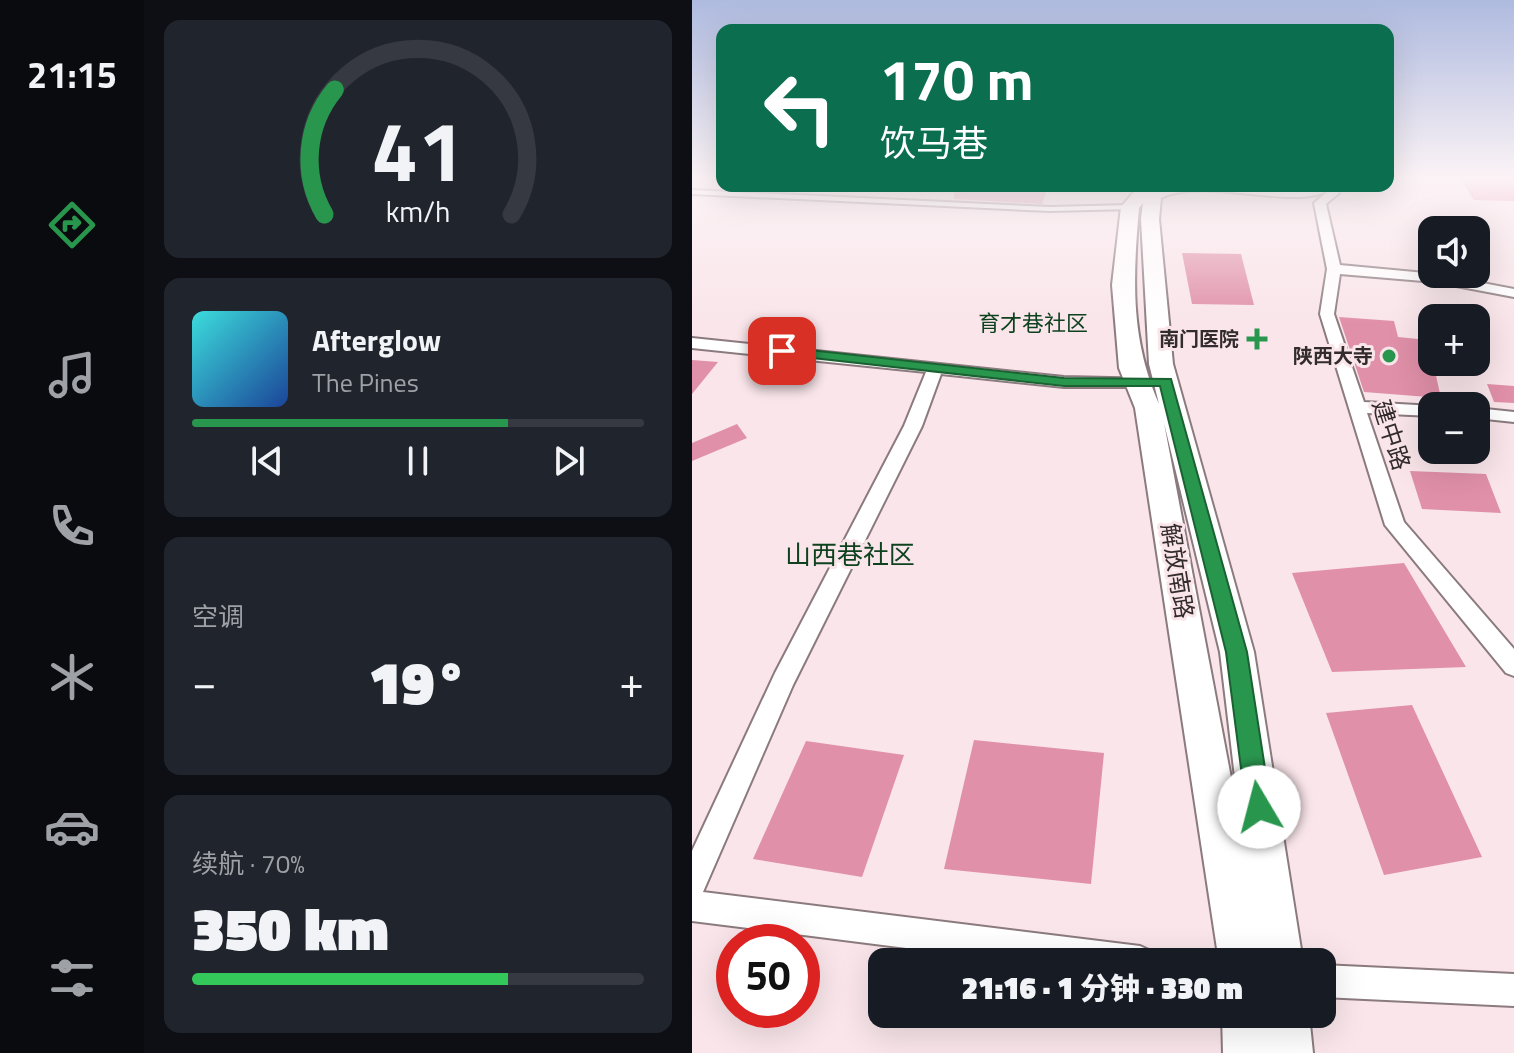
<!DOCTYPE html>
<html lang="zh">
<head>
<meta charset="utf-8">
<style>
	body { margin:0; font-family:"Titillium Web","Noto Sans SC",sans-serif; background:#20242c; color:#f1f3f6; height:100vh; display:flex; flex-direction:column; font-size:30px; white-space:nowrap }
	* { box-sizing:border-box; margin:0 }
	p { font-size:26px; color:#9ea1a6 }
	.icon { flex:none; width:44px; height:44px; fill:none; stroke:currentColor; stroke-width:2; stroke-linecap:round; stroke-linejoin:round }
	.map { position:relative; flex:1; overflow:hidden }
	.side { display:flex; flex-direction:column; gap:20px; padding:20px; background:#0d0f14; width:548px }
	.side>* { flex:none }
	.banner { position:absolute; left:24px; top:24px; width:678px; height:168px; border-radius:16px; box-shadow:0 8px 32px #0002; background:#0b6e4f; color:#fff; overflow:hidden }
	.tools { position:absolute; left:726px; top:216px; display:grid; gap:16px }
	.tools a { display:grid; place-items:center; width:72px; height:72px; border-radius:16px; background:#171b24; box-shadow:0 8px 32px #0002; font-size:40px }
	.speed { position:absolute; left:24px; top:924px; display:flex; gap:16px; font-size:40px; font-weight:700; text-align:center }
	.speed>* { display:grid; place-content:center; width:104px; height:104px; border-radius:50%; background:#171b24; box-shadow:0 8px 32px #0002; line-height:1 }
	.speed .limit { border:12px solid #d22; background:#fff; color:#111 }
	.pin { position:absolute; display:grid; place-items:center; width:68px; height:68px; color:#fff; margin:-34px; border-radius:16px; box-shadow:0 4px 12px #0006 }
	.me { position:absolute; width:88px; margin:-44px; rotate:352deg; stroke-linejoin:round; filter:drop-shadow(0 0 6px #0008) }
	.turn { display:flex; align-items:center; gap:28px; height:168px; padding:0 32px; font-size:36px }
	.turn .icon { width:104px; height:104px; stroke-width:2.5 }
	.turn b { display:block; font-size:56px; line-height:68px }
	.big { font-size:60px; font-weight:800; line-height:1.1 }
	.side .card { flex:1; display:flex; flex-direction:column; justify-content:center; gap:12px; min-width:0; padding:0 28px; border-radius:16px; background:#20242c }
	.side .dial { align-items:center; gap:0 }
	.dial svg { height:208px; overflow:visible; fill:none; stroke:#363941; stroke-width:7; stroke-linecap:round; text-anchor:middle }
	.dial text { fill:#f1f3f6; stroke:none }
	.song { display:flex; align-items:center; gap:24px }
	.cover { width:96px; height:96px; border-radius:12px; background:linear-gradient(135deg,hsl(180 70% 55%),hsl(220 70% 35%)) }
	.played { height:8px; border-radius:4px; background:linear-gradient(90deg,#29964e 70%,#363941 70%) }
	.keys { display:flex; justify-content:space-around; direction:ltr }
	.heat { display:flex; justify-content:space-between; align-items:center; font-size:44px; direction:ltr }
	.charge { height:12px; border-radius:6px; background:linear-gradient(90deg,#34c759 70%,#363941 0) }
	.trip { position:absolute; left:176px; top:948px; width:468px; height:80px; border-radius:16px; background:#171b24; box-shadow:0 8px 32px #0002; font-weight:800; line-height:80px; text-align:center }
	main { display:flex; flex:1; min-height:0 }
	.menu { display:flex; flex-direction:column; width:144px; justify-content:space-around; align-items:center; background:#090b0e; color:#9ea1a6 }
	.menu .icon { width:56px; height:56px }
	.menu .on { color:#29964e }
	.menu b { font-size:36px; color:#f1f3f6 }
	.map>svg:first-child { display:block }
	.building { fill:#e090a8 }
	.lines { fill:none; stroke-linecap:round; stroke-linejoin:round }
	.lane-casing { stroke:#8b7a7e; stroke-width:4 }
	.street-casing { stroke:#8b7a7e; stroke-width:4 }
	.secondary-casing { stroke:#8b7a7e; stroke-width:4 }
	.lane { fill:#fff; fill-rule:evenodd }
	.street { fill:#fff; fill-rule:evenodd }
	.secondary { fill:#fff; fill-rule:evenodd }
	.route { fill:#29964e; stroke:#1b6233; stroke-width:2 }
	.poi-dot { fill:#29964e; stroke:#f9e5ea; stroke-width:3 }
	.labels { text-anchor:middle; stroke-width:6; stroke-linejoin:round; paint-order:stroke }
	.far-poi-label { font-size:20px; font-weight:bold; fill:#332c2e; stroke:#f9e5ea; text-anchor:end }
	.far-neighbourhood-label { font-size:22px; fill:#0e421f; stroke:#f9e5ea }
	.street-label { font-size:24px; fill:#332c2e; stroke:#f9e5ea }
	.neighbourhood-label { font-size:26px; fill:#0e421f; stroke:#f9e5ea }
</style>
</head>
<body>
<main>
<nav class="menu">
<b>21:15</b>
<svg class="icon on" aria-label="directions" viewBox="0 0 24 24"><path d="M12 3l9 9-9 9-9-9zM9 14v-3h6M13 9l2 2-2 2"/></svg>
<svg class="icon" aria-label="music" viewBox="0 0 24 24"><path d="M9 18V5l10-2v13"/><circle cx="6" cy="18" r="3"/><circle cx="16" cy="16" r="3"/></svg>
<svg class="icon" aria-label="phone" viewBox="0 0 24 24"><path d="M5 4h4l2 5-3 2q2 4 5 5l2-3 5 2v4C11 20 4 13 5 4z"/></svg>
<svg class="icon" aria-label="climate" viewBox="0 0 24 24"><path d="M12 3v18M4 7l16 10M4 17L20 7"/></svg>
<svg class="icon" aria-label="car" viewBox="0 0 24 24"><path d="M5 17H2v-5l4-1 3-4h7l3 4 3 1v5h-3M9 17h6M6 11h13"/><circle cx="7" cy="17" r="2"/><circle cx="17" cy="17" r="2"/></svg>
<svg class="icon" aria-label="filters" viewBox="0 0 24 24"><path d="M4 7h16M4 17h16"/><circle cx="9" cy="7" r="2"/><circle cx="15" cy="17" r="2"/></svg>
</nav>
<section class="side">
<div class="card dial"><svg viewBox="0 0 100 80">
<path d="M14 69A42 42 0 1 1 86 69"/>
<path d="M14 69A42 42 0 0 1 18 21" stroke="#29964e"/>
<text x="50" y="56" font-size="32" font-weight="700">41</text>
<text x="50" y="72" font-size="11">km/h</text>
</svg></div>
<div class="card">
<div class="song"><i class="cover"></i><div><b>Afterglow</b><p>The Pines</p></div></div>
<div class="played"></div>
<div class="keys"><svg class="icon" aria-label="previous" viewBox="0 0 24 24"><path d="M18 5L8 12l10 7zM5 5v14"/></svg><svg class="icon" aria-label="pause" viewBox="0 0 24 24"><path d="M8 5v14M16 5v14"/></svg><svg class="icon" aria-label="next" viewBox="0 0 24 24"><path d="M6 5l10 7-10 7zM19 5v14"/></svg></div>
</div>
<div class="card"><p>空调</p>
<div class="heat"><a>−</a><b class="big">19°</b><a>+</a></div>
</div>
<div class="card"><p>续航 · 70%</p><b class="big">350 km</b><div class="charge"></div></div>
</section>
<div class="map">
<svg width="822" height="1053" viewBox="0 0 822 1053">
	<rect width="100%" height="100%" fill="#f9e5ea"/>
	<path class="building" d="M 767,177 L 822,177 L 822,201 L 782,200 Z
		M 262,186 L 356,186 L 350,204 L 262,199 Z
		M 490,253 L 549,254 L 562,305 L 500,304 Z
		M 647,317 L 702,321 L 706,337 L 736,340 L 749,398 L 672,392 Z
		M 0,360 L 26,362 L 0,394 Z
		M 795,384 L 822,386 L 822,403 L 802,402 Z
		M 45,424 L 55,438 L 0,461 L 0,443 Z
		M 718,471 L 794,474 L 809,513 L 730,509 Z
		M 712,563 L 774,667 L 640,672 L 600,573 Z
		M 720,705 L 790,857 L 692,875 L 634,713 Z
		M 282,740 L 412,753 L 399,884 L 252,869 Z
		M 114,741 L 212,755 L 170,877 L 61,859 Z"/>
	<g class="lines">
		<g class="lane-casing">
			<path id="lane" d="M 0,190 L 358,207 L 438,205 L 441,207 L 438,209 L 358,211 L 0,194 Z"/>
		</g>
		<g class="street-casing">
			<path id="street" d="M 634,186 L 646,186 L 647,193 L 634,204 L 648,265 L 744,274 L 822,289 L 822,297 L 743,282 L 648,274 L 642,314 L 672,402 L 742,406 L 740,416 L 675,413 L 712,522 L 822,649 L 822,676 L 814,673 L 693,525 L 628,314 L 635,269 L 622,203 L 635,192 Z
				M 0,338 L 372,377 L 464,379 L 464,385 L 458,387 L 372,387 L 249,374 L 230,426 L 101,685 L 11,892 L 448,946 L 459,951 L 464,962 L 325,962 L 0,921 L 0,851 L 83,673 L 212,426 L 234,372 L 0,348 Z
				M 784,408 L 822,412 L 822,422 L 784,418 Z
				M 630,965 L 822,974 L 822,1006 L 630,997 Z"/>
		</g>
		<g class="secondary-casing">
			<path id="secondary" d="M 447,186 L 461,189 L 467,186 L 642,186 C 612,215 513,175 469,198 L 467,219 L 481,364 L 562,652 L 611,962 L 527,962 L 443,408 L 427,368 L 420,285 L 429,207 ZM 451,203 L 449,219 L 457,364 L 467,404 C 438,338 441,278 447,208 ZM 472,423 L 528,652 L 550,836 Z
				M 530,1014 L 617,1014 L 621,1053 L 531,1053 Z"/>
		</g>
		<use href="#lane" class="lane"/>
		<use href="#street" class="street"/>
		<use href="#secondary" class="secondary"/>
	</g>
	<linearGradient id="sky" x2="0" y2="1"><stop stop-color="#aebadf"/><stop offset="0.55" stop-color="#fcf3f6"/><stop offset="1" stop-color="#fcf3f6" stop-opacity="0"/></linearGradient>
	<rect width="822" height="324" fill="url(#sky)"/>
	<path class="route" d="M 90,347 L 372,378 L 479,379 L 555,652 L 579,807 L 575,816 L 567,820 L 558,816 L 554,807 L 534,652 L 468,386 L 372,386 L 85,354 L 83,351 Z"/>
	<g class="poi-dot">
		<path d="M561 327h8v8h8v8h-8v8h-8v-8h-8v-8h8z"/>
		<circle cx="697" cy="356" r="8"/>
	</g>
	<g class="labels">
		<g class="far-poi-label">
			<text x="547" y="346">南门医院</text>
			<text x="681" y="363">陕西大寺</text>
		</g>
		<g class="far-neighbourhood-label">
			<text x="341" y="331">育才巷社区</text>
		</g>
		<g class="street-label">
			<text transform="translate(699 435) rotate(72)" y="8">建中路</text>
			<text transform="translate(485 571) rotate(81)" y="8">解放南路</text>
		</g>
		<g class="neighbourhood-label">
			<text x="158" y="564">山西巷社区</text>
		</g>
	</g>
</svg>
<div class="tools">
<a><svg class="icon" aria-label="sound" viewBox="0 0 24 24"><path d="M4 9h4l5-4v14l-5-4H4zM17 9q2 3 0 6"/></svg></a>
<a>+</a>
<a>−</a>
</div>
<div class="speed"><div class="limit">50</div></div>
<div class="pin" style="left:90px;top:351px;background:#d93025"><svg class="icon" aria-label="arrive" viewBox="0 0 24 24"><path d="M6 21V4h12l-3 4 3 4H6"/></svg></div>
<svg class="me" style="left:567px;top:807px" viewBox="-20 -20 40 40"><circle r="19" fill="#fff"/><path d="M0-13L10 11 0 6-10 11z" fill="#29964e"/></svg>
<div class="trip">21:16 · 1 分钟 · 330 m</div>
<div class="banner">
<div class="turn"><svg class="icon" aria-label="left" viewBox="0 0 24 24"><path d="M17 20v-9H6M10 6l-5 5 5 5"/></svg><div><b>170 m</b>饮马巷</div></div>
</div>
</div>
</main>
</body>
</html>
